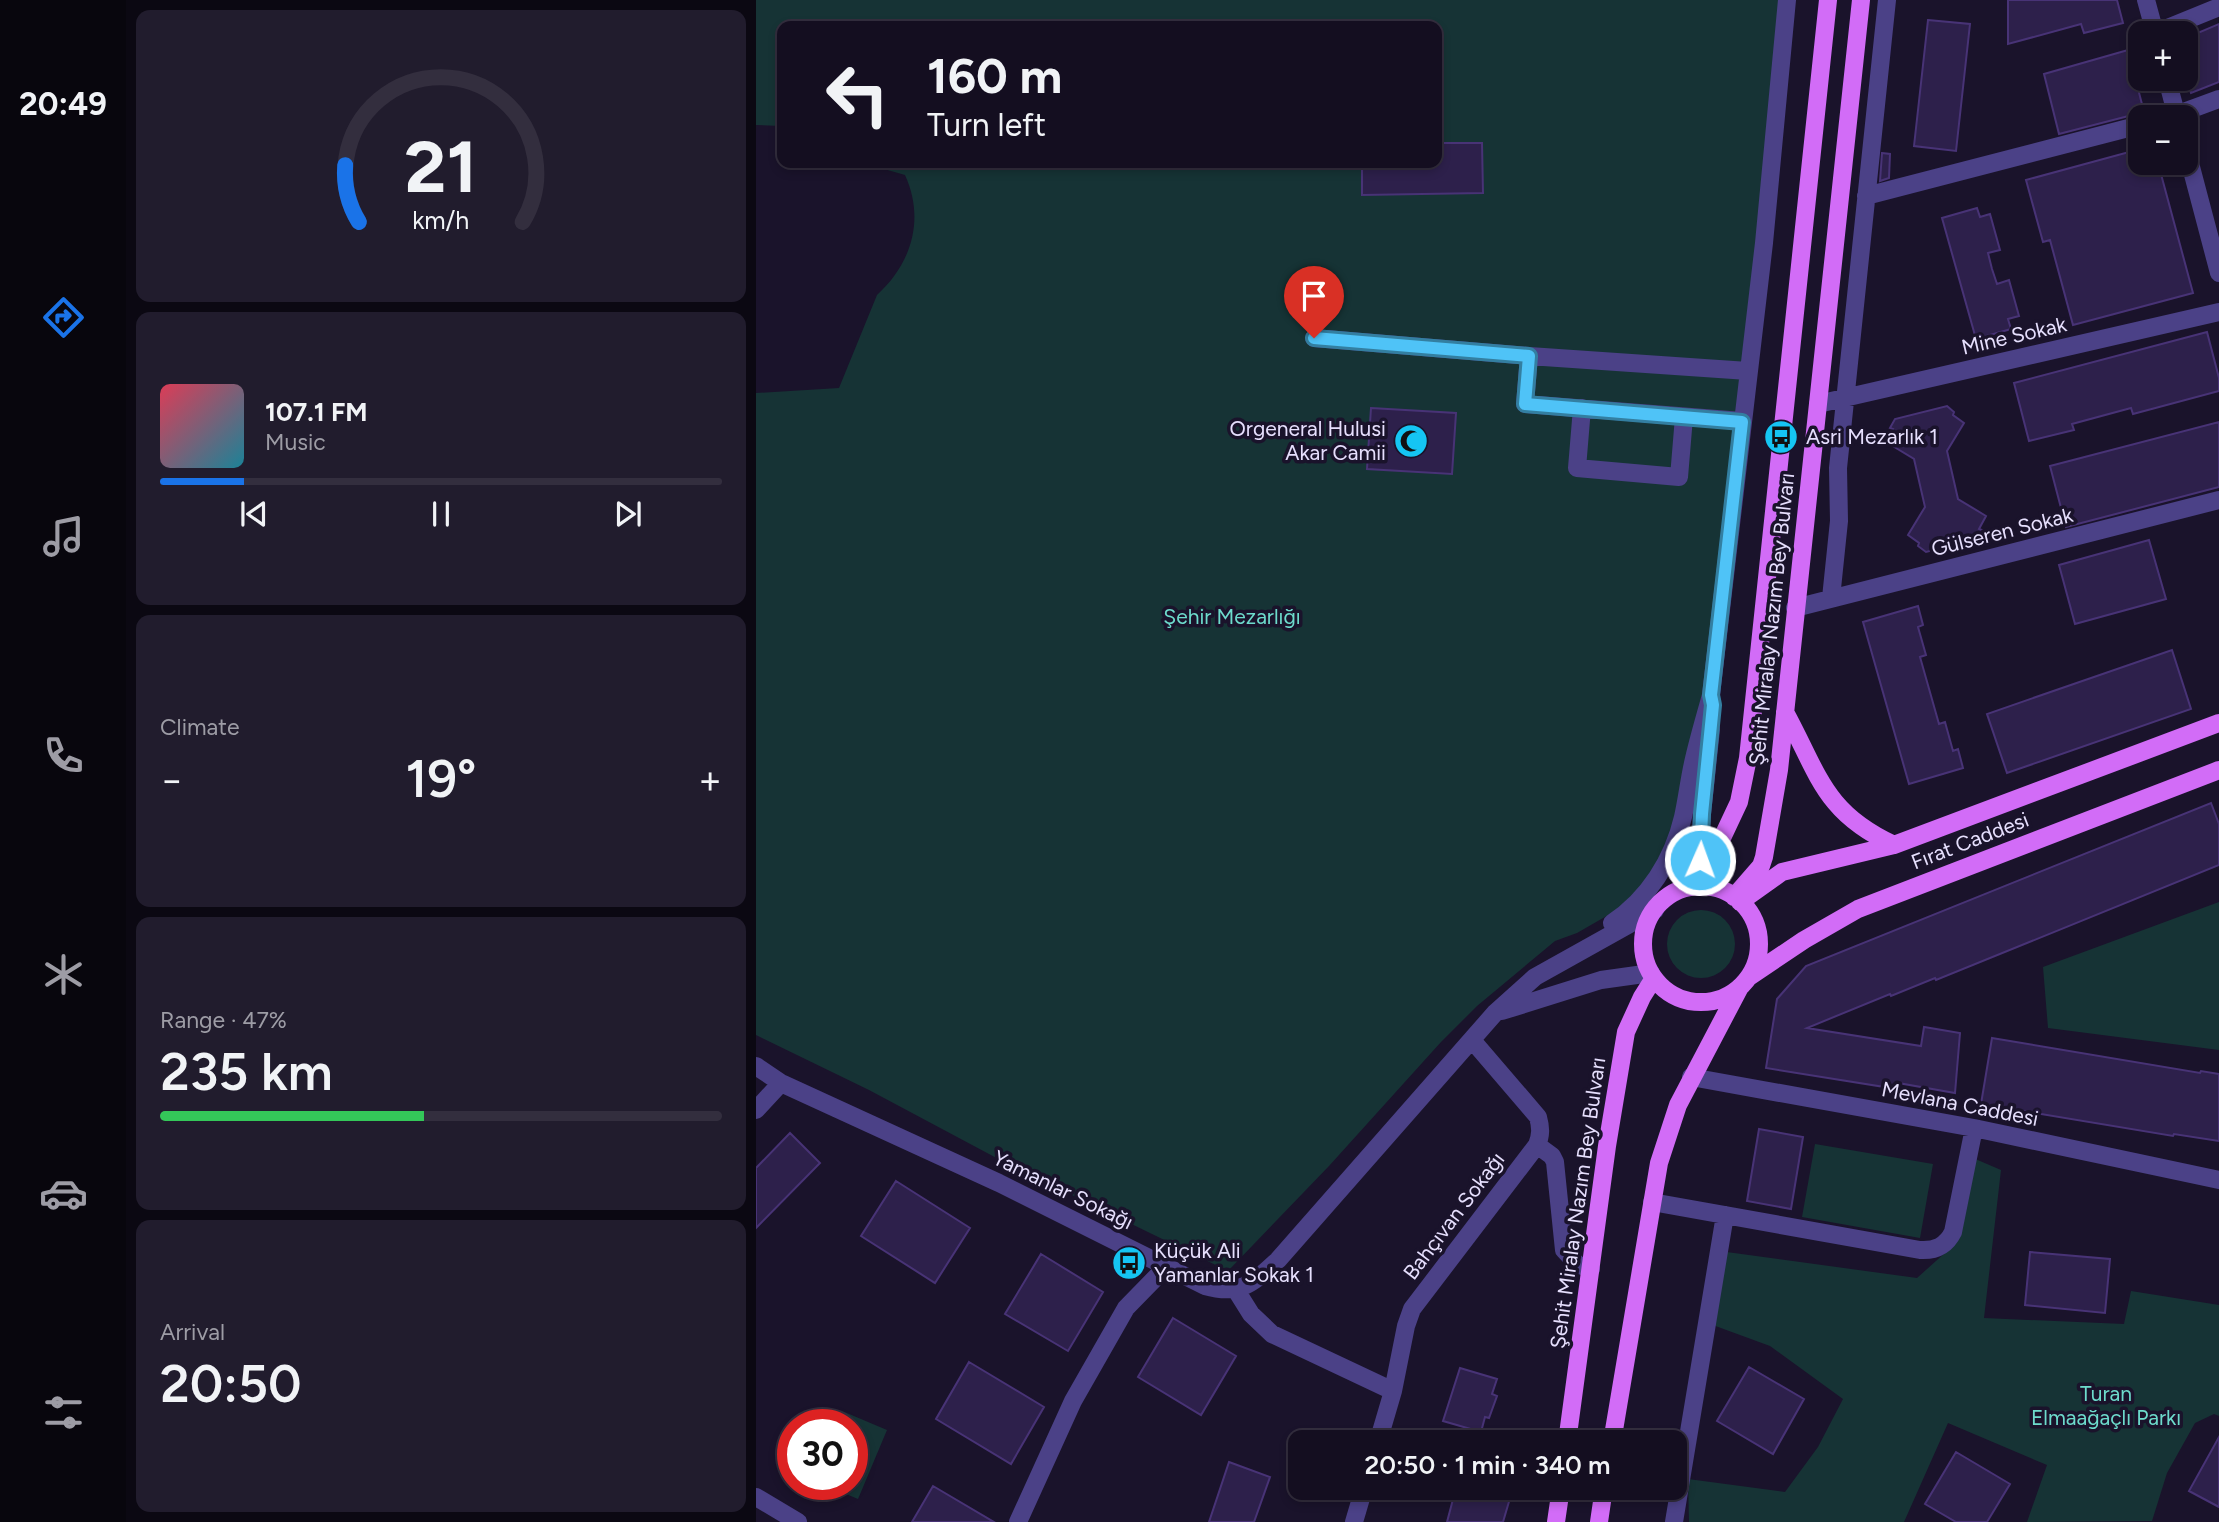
<!DOCTYPE html>
<html lang="en">
<head>
<meta charset="utf-8">
<style>
	body { margin:0; font-family:Figtree,sans-serif; background:#211c2d; color:#f1f3f6; height:100vh; display:flex; flex-direction:column; font-size:26px; white-space:nowrap }
	* { box-sizing:border-box; margin:0 }
	p { font-size:23px; color:#9d9ca5 }
	.icon { flex:none; width:38px; height:38px; fill:none; stroke:currentColor; stroke-width:2; stroke-linecap:round; stroke-linejoin:round }
	.map { position:relative; flex:1; overflow:hidden }
	.details { display:flex; flex-direction:column; gap:10px; padding:10px; background:#0b0812; width:630px }
	.details>* { flex:none }
	.guide { position:absolute; left:21px; top:21px; width:665px; height:147px; border-radius:14px; box-shadow:0 4px 10px #0003,0 0 0 2px #332e3e; background:#140e20; color:#f1f3f6; overflow:hidden }
	.tools { position:absolute; left:1372px; top:21px; display:grid; gap:14px }
	.tools a { display:grid; place-items:center; width:70px; height:70px; border-radius:14px; background:#140e20; box-shadow:0 4px 10px #0003,0 0 0 2px #332e3e; font-size:35px }
	.speed { position:absolute; left:21px; top:1409px; display:flex; gap:14px; font-size:35px; font-weight:700; text-align:center }
	.speed>* { display:grid; place-content:center; width:91px; height:91px; border-radius:50%; background:#140e20; box-shadow:0 4px 10px #0003,0 0 0 2px #332e3e; line-height:1 }
	.speed .limit { border:10px solid #d22; background:#fff; color:#111 }
	.pin { position:absolute; display:grid; place-items:center; width:60px; height:60px; color:#fff; margin:-72px -30px; border-radius:50% 50% 50% 0; rotate:-45deg; box-shadow:0 0 7px #0007 }
	.pin .icon { rotate:45deg }
	.me { position:absolute; width:77px; margin:-38px; rotate:2deg; stroke-linejoin:round; filter:drop-shadow(0 0 5px #0008) }
	.turn { display:flex; align-items:center; gap:24px; height:147px; padding:0 35px; font-size:32px }
	.turn .icon { width:91px; height:91px; stroke-width:2.5 }
	.turn b { display:block; font-size:49px; line-height:60px }
	.big { font-size:52px; font-weight:600; line-height:1.1 }
	.details .widget { flex:1; display:flex; flex-direction:column; justify-content:center; gap:10px; min-width:0; padding:0 24px; border-radius:14px; background:#211c2d }
	.details .dial { align-items:center; gap:0 }
	.dial svg { height:182px; overflow:visible; fill:none; stroke:#332e3e; stroke-width:7; stroke-linecap:round; text-anchor:middle }
	.dial text { fill:#f1f3f6; stroke:none }
	.song { display:flex; align-items:center; gap:21px }
	.cover { width:84px; height:84px; border-radius:10px; background:linear-gradient(135deg,hsl(350 70% 55%),hsl(190 70% 35%)) }
	.played { height:7px; border-radius:4px; background:linear-gradient(90deg,#1a73e8 15%,#332e3e 15%) }
	.keys { display:flex; justify-content:space-around; direction:ltr }
	.heat { display:flex; justify-content:space-between; align-items:center; font-size:38px; direction:ltr }
	.charge { height:10px; border-radius:5px; background:linear-gradient(90deg,#34c759 47%,#332e3e 0) }
	.trip { position:absolute; left:532px; top:1430px; width:399px; height:70px; border-radius:14px; background:#140e20; box-shadow:0 4px 10px #0003,0 0 0 2px #332e3e; font-weight:600; line-height:70px; text-align:center }
	main { display:flex; flex:1; min-height:0 }
	.menu { display:flex; flex-direction:column; width:126px; justify-content:space-around; align-items:center; background:#08060d; color:#9d9ca5 }
	.menu .icon { width:49px; height:49px }
	.menu .current { color:#1a73e8 }
	.menu b { font-size:32px; color:#f1f3f6 }
	.map>svg:first-child { display:block }
	.green { fill:#163335 }
	.building { fill:#2d204b; stroke:#483376; stroke-width:2 }
	.lines { fill:none; stroke-linecap:round; stroke-linejoin:round }
	.minor { stroke:#4b4187; stroke-width:18 }
	.major { stroke:#d26cf7; stroke-width:18 }
	.route-casing { stroke:#337fa1; stroke-width:18 }
	.route { stroke:#4fc3f7; stroke-width:12 }
	.labels { text-anchor:middle; stroke-width:7; stroke-linejoin:round; paint-order:stroke }
	.street-label { font-size:21px; fill:#e6dffd; stroke:#1a132b }
	.poi-label { font-size:21px; fill:#e6dffd; stroke:#1a132b; text-anchor:start }
	.park-label { font-size:21px; fill:#6ddbcc; stroke:#1a132b }
</style>
</head>
<body>
<main>
<nav class="menu">
<b>20:49</b>
<svg class="icon current" aria-label="directions" viewBox="0 0 24 24"><path d="M12 3l9 9-9 9-9-9zM9 14v-3h6M13 9l2 2-2 2"/></svg>
<svg class="icon" aria-label="music" viewBox="0 0 24 24"><path d="M9 18V5l10-2v13"/><circle cx="6" cy="18" r="3"/><circle cx="16" cy="16" r="3"/></svg>
<svg class="icon" aria-label="phone" viewBox="0 0 24 24"><path d="M5 4h4l2 5-3 2q2 4 5 5l2-3 5 2v4C11 20 4 13 5 4z"/></svg>
<svg class="icon" aria-label="climate" viewBox="0 0 24 24"><path d="M12 3v18M4 7l16 10M4 17L20 7"/></svg>
<svg class="icon" aria-label="car" viewBox="0 0 24 24"><path d="M5 17H2v-5l4-1 3-4h7l3 4 3 1v5h-3M9 17h6M6 11h13"/><circle cx="7" cy="17" r="2"/><circle cx="17" cy="17" r="2"/></svg>
<svg class="icon" aria-label="filters" viewBox="0 0 24 24"><path d="M4 7h16M4 17h16"/><circle cx="9" cy="7" r="2"/><circle cx="15" cy="17" r="2"/></svg>
</nav>
<section class="details">
<div class="widget dial"><svg viewBox="0 0 100 80">
<path d="M14 69A42 42 0 1 1 86 69"/>
<path d="M14 69A42 42 0 0 1 8 44" stroke="#1a73e8"/>
<text x="50" y="56" font-size="32" font-weight="700">21</text>
<text x="50" y="72" font-size="11">km/h</text>
</svg></div>
<div class="widget">
<div class="song"><i class="cover"></i><div><b>107.1 FM</b><p>Music</p></div></div>
<div class="played"></div>
<div class="keys"><svg class="icon" aria-label="previous" viewBox="0 0 24 24"><path d="M18 5L8 12l10 7zM5 5v14"/></svg><svg class="icon" aria-label="pause" viewBox="0 0 24 24"><path d="M8 5v14M16 5v14"/></svg><svg class="icon" aria-label="next" viewBox="0 0 24 24"><path d="M6 5l10 7-10 7zM19 5v14"/></svg></div>
</div>
<div class="widget"><p>Climate</p>
<div class="heat"><a>−</a><b class="big">19°</b><a>+</a></div>
</div>
<div class="widget"><p>Range · 47%</p><b class="big">235 km</b><div class="charge"></div></div>
<div class="widget"><p>Arrival</p><b class="big">20:50</b></div>
</section>
<div class="map">
<svg width="1463" height="1522" viewBox="0 0 1463 1522">
	<rect width="100%" height="100%" fill="#1a132b"/>
	<path class="green" d="M 0,0 L 1030,0 L 936,788 L 907,865 L 861,910 L 821,933 L 799,941 L 721,1006 L 685,1042 L 573,1166 L 472,1271 L 248,1162 L 113,1090 L 0,1035 L 0,393 L 83,388 L 121,295 C 156,263 169,219 149,175 L 107,163 L 681,163 L 681,26 L 26,26 L 26,126 L 0,125 Z
		M 1463,902 L 1463,1050 L 1292,1028 L 1287,967 Z
		M911 944a34 34 0 1 1 68 0a34 34 0 1 1-68 0Z
		M 1059,1144 L 1177,1164 L 1164,1238 L 1046,1217 Z
		M 1210,1155 L 1245,1170 L 1228,1318 L 1368,1324 L 1375,1291 L 1463,1305 L 1463,1416 L 1458,1414 L 1439,1423 L 1411,1473 L 1396,1521 L 1271,1522 L 1291,1465 L 1192,1423 L 1148,1522 L 933,1522 L 932,1479 L 1029,1492 L 1062,1447 L 1087,1399 L 1014,1346 L 954,1324 L 956,1250 L 1161,1278 L 1190,1252 Z
		M 86,1411 L 131,1430 L 102,1499 L 66,1484 L 96,1484 L 96,1424 L 80,1424 Z"/>
	<path class="building" d="M 1252,0 L 1361,0 L 1367,23 L 1328,33 L 1325,24 L 1252,44 Z
		M 1172,20 L 1214,24 L 1200,151 L 1158,146 Z
		M 1463,24 L 1463,82 L 1435,93 L 1430,80 L 1430,38 Z
		M 1372,50 L 1388,112 L 1303,134 L 1288,74 Z
		M 681,143 L 726,143 L 727,193 L 606,195 L 606,163 L 681,163 Z
		M 1384,149 L 1384,163 L 1402,163 L 1437,293 L 1317,325 L 1294,240 L 1287,242 L 1270,180 Z
		M 1126,153 L 1134,154 L 1133,178 L 1124,181 Z
		M 1221,208 L 1224,217 L 1234,214 L 1244,250 L 1232,253 L 1236,269 L 1241,284 L 1253,280 L 1263,316 L 1252,319 L 1255,329 L 1220,339 L 1186,218 Z
		M 1451,332 L 1463,378 L 1463,391 L 1377,414 L 1375,408 L 1316,424 L 1318,430 L 1273,441 L 1258,383 Z
		M 1191,406 L 1198,412 L 1197,415 L 1208,423 L 1191,451 L 1202,499 L 1230,516 L 1223,529 L 1226,530 L 1222,539 L 1170,552 L 1162,546 L 1163,543 L 1152,535 L 1169,507 L 1158,459 L 1130,442 L 1137,429 L 1134,428 L 1139,419 Z
		M 615,408 L 700,413 L 696,474 L 611,469 Z
		M 1463,422 L 1463,487 L 1310,527 L 1294,466 Z
		M 1393,540 L 1410,599 L 1319,624 L 1303,565 Z
		M 1162,606 L 1167,625 L 1162,627 L 1170,655 L 1164,657 L 1183,724 L 1189,722 L 1197,751 L 1202,749 L 1207,768 L 1153,784 L 1107,622 Z
		M 1416,650 L 1435,709 L 1251,773 L 1231,714 Z
		M 1455,803 L 1463,824 L 1463,865 L 1180,980 L 1179,978 L 1135,996 L 1134,994 L 1051,1028 L 1165,1046 L 1168,1027 L 1204,1033 L 1199,1093 L 1142,1083 L 1141,1089 L 1010,1068 L 1021,999 L 1050,966 Z
		M 1236,1038 L 1444,1073 L 1445,1071 L 1463,1074 L 1463,1141 L 1418,1134 L 1417,1136 L 1225,1104 Z
		M 1003,1129 L 1047,1137 L 1035,1209 L 991,1201 Z
		M 34,1133 L 64,1163 L 0,1228 L 0,1168 Z
		M 140,1181 L 214,1228 L 179,1283 L 105,1236 Z
		M 1274,1252 L 1354,1259 L 1349,1313 L 1269,1305 Z
		M 285,1254 L 347,1292 L 312,1351 L 249,1314 Z
		M 417,1318 L 480,1356 L 445,1415 L 382,1377 Z
		M 213,1362 L 288,1407 L 255,1464 L 180,1419 Z
		M 993,1367 L 1048,1399 L 1017,1454 L 961,1421 Z
		M 704,1368 L 741,1379 L 736,1394 L 741,1396 L 733,1418 L 729,1417 L 725,1432 L 687,1421 Z
		M 1463,1437 L 1463,1507 L 1433,1491 Z
		M 1200,1452 L 1254,1484 L 1231,1522 L 1200,1522 L 1169,1504 Z
		M 473,1462 L 514,1477 L 498,1522 L 453,1522 Z
		M 177,1486 L 238,1522 L 156,1522 Z
		M 700,1488 L 757,1488 L 747,1522 L 691,1522 Z"/>
	<g class="lines">
		<path class="minor" d="M 1390,0 L 1399,33
			M 1399,33 L 1463,7
			M 1411,79 L 1421,117
			M 1414,117 L 1463,99
			M 1430,148 L 1463,273
			M 1110,196 L 1384,125
			M 558,338 L 773,356 L 992,371
			M 773,356 L 769,404 L 986,421
			M 1062,404 L 1463,312
			M 826,408 L 821,468 L 923,477 L 928,417
			M 1075,598 L 1083,521 L 1082,468 L 1131,0
			M 1039,608 L 1463,500
			M 942,886 L 946,814 L 955,729
			M 856,923 C 892,899 917,860 927,817 C 931,799 933,781 937,763 C 942,740 949,717 955,695 L 1008,243 L 1031,0
			M 746,1011 L 845,980 L 895,973
			M 0,1066 L 25,1083 L 243,1183 L 449,1286 C 485,1296 497,1283 522,1260 L 739,1013 L 779,977 L 899,910
			M 935,1077 L 1218,1128 L 1463,1180
			M 0,1110 L 25,1083
			M 781,1145 L 796,1156 L 799,1162 L 808,1250 L 821,1264 L 835,1269
			M 896,1202 L 1164,1250 C 1179,1251 1190,1246 1197,1232 L 1218,1128
			M 480,1290 L 495,1314 L 516,1334 L 637,1391
			M 622,1442 L 637,1391 L 650,1326 L 656,1309 L 781,1145 C 785,1135 785,1128 782,1117 L 716,1040
			M 0,1497 L 42,1522
			M 262,1522 L 317,1401 L 370,1308 L 411,1266
			M 598,1522 L 608,1488
			M 918,1522 L 969,1215"/>
		<path class="major" d="M 1029,712 C 1063,774 1067,812 1138,845
			M887 944a58 58 0 1 1 116 0a58 58 0 1 1-116 0Z
			M 943,887 L 983,802 L 992,758 L 1072,0
			M 978,897 L 1005,866 L 1008,857 L 1023,770 L 1105,0
			M 984,902 L 1026,872 L 1138,845 L 1463,723
			M 993,977 L 1048,940 L 1102,909 L 1463,770
			M 811,1442 L 851,1146 L 870,1032 L 886,997 L 898,978
			M 856,1442 L 903,1163 L 922,1105 L 984,987
			M 800,1522 L 805,1488
			M 843,1522 L 848,1488"/>
	</g>
	<g class="lines">
		<g class="route-casing">
			<path id="route" d="M 558,338 L 773,356 L 769,404 L 986,422 L 955,695 L 957,705 L 946,814 L 944,860"/>
		</g>
		<use href="#route" class="route"/>
	</g>
	<defs>
		<g id="bus-disc" transform="scale(1.75)"><circle r="9.5" fill="#15c5f3" stroke="#1a132b"/><path d="M-5-6H5V4H4V6H2V4H-2V6H-4V4H-5ZM-3.5-4V0h7V-4ZM-3.5 1.2v1.5H-2V1.2ZM2 1.2v1.5H3.5V1.2Z" fill="#111"/></g>
		<g id="mosque-disc" transform="scale(1.75)"><circle r="9.5" fill="#15c5f3" stroke="#1a132b"/><path d="M3.5-4.9A6 6 0 1 0 3.5 4.9A5 5 0 1 1 3.5-4.9Z" fill="#111"/></g>
	</defs>
	<g fill-rule="evenodd">
		<use href="#bus-disc" x="1025" y="437"/>
		<use href="#mosque-disc" x="655" y="441"/>
		<use href="#bus-disc" x="373" y="1263"/>
	</g>
	<g class="labels">
		<g class="street-label">
			<text transform="translate(1258 336) rotate(-13)" y="7">Mine Sokak</text>
			<text transform="translate(1246 532) rotate(-14)" y="7">Gülseren Sokak</text>
			<text transform="translate(1016 619) rotate(-84)" y="7">Şehit Miralay Nazım Bey Bulvarı</text>
			<text transform="translate(1214 841) rotate(-21)" y="7">Fırat Caddesi</text>
			<text transform="translate(1204 1104) rotate(11)" y="7">Mevlana Caddesi</text>
			<text transform="translate(307 1190) rotate(26)" y="7">Yamanlar Sokağı</text>
			<text transform="translate(822 1203) rotate(-82)" y="7">Şehit Miralay Nazım Bey Bulvarı</text>
			<text transform="translate(698 1216) rotate(-53)" y="7">Bahçıvan Sokağı</text>
		</g>
		<g class="poi-label">
			<text x="630" y="436" text-anchor="end">Orgeneral Hulusi<tspan x="630" dy="24">Akar Camii</tspan></text>
			<text x="1050" y="444">Asri Mezarlık 1</text>
			<text x="398" y="1258">Küçük Ali<tspan x="398" dy="24">Yamanlar Sokak 1</tspan></text>
		</g>
		<g class="park-label">
			<text x="476" y="624">Şehir Mezarlığı</text>
			<text x="1350" y="1401">Turan<tspan x="1350" dy="24">Elmaağaçlı Parkı</tspan></text>
		</g>
	</g>
</svg>
<div class="tools">
<a>+</a>
<a>−</a>
</div>
<div class="speed"><div class="limit">30</div></div>
<div class="pin" style="left:558px;top:338px;background:#d93025"><svg class="icon" aria-label="arrive" viewBox="0 0 24 24"><path d="M6 21V4h12l-3 4 3 4H6"/></svg></div>
<svg class="me" style="left:944px;top:860px" viewBox="-20 -20 40 40"><circle r="17" fill="#4fc3f7" stroke="#fff" stroke-width="3"/><path d="M0-11L8 9 0 5-8 9z" fill="#fff"/></svg>
<div class="trip">20:50 · 1 min · 340 m</div>
<div class="guide">
<div class="turn"><svg class="icon" aria-label="left" viewBox="0 0 24 24"><path d="M17 20v-9H6M10 6l-5 5 5 5"/></svg><div><b>160 m</b>Turn left</div></div>
</div>
</div>
</main>
</body>
</html>
